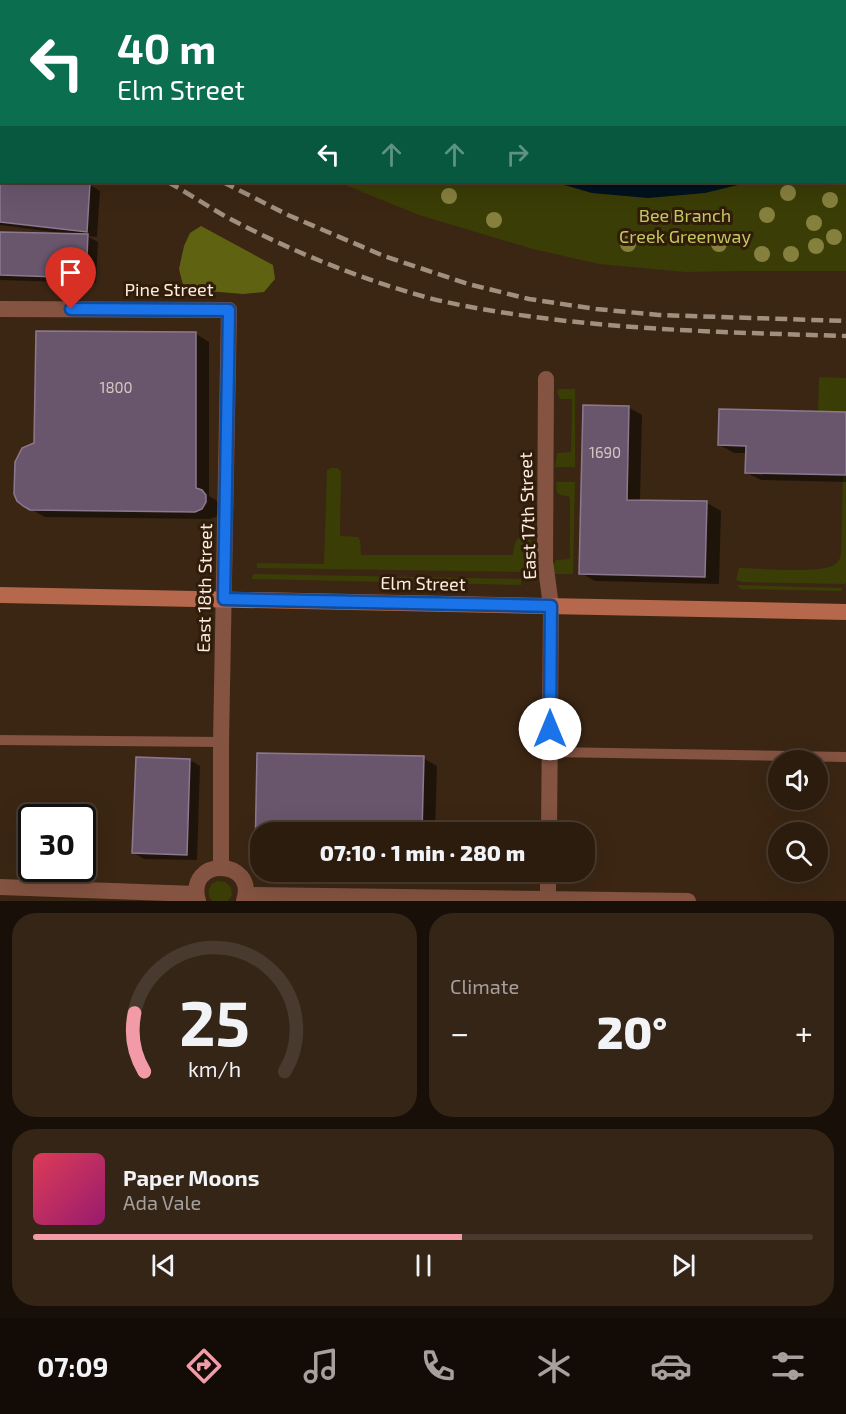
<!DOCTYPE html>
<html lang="en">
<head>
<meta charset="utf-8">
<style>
	body { margin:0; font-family:"Exo 2",sans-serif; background:#342517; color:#f1f3f6; height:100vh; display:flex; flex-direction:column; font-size:22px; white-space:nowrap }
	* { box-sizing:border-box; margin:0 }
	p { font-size:20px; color:#a6a19e }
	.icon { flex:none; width:33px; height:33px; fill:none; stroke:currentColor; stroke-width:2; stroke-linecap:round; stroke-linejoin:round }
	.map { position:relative; height:901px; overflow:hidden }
	.sheet { display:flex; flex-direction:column; gap:12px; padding:12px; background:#180f08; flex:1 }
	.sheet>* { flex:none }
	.top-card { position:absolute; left:0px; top:0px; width:846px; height:183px; box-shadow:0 6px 24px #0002,0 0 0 2px #483a2e; background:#0b6e4f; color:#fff; overflow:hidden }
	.controls { position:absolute; left:768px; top:750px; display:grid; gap:12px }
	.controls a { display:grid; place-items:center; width:60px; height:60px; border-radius:50%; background:#2c1c0e; box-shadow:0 6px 24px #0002,0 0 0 2px #483a2e; font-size:30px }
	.speed { position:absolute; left:18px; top:804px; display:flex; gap:12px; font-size:30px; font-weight:700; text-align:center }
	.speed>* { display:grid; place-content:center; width:78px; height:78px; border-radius:50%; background:#2c1c0e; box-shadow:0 6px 24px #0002,0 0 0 2px #483a2e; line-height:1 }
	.speed .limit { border:3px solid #111; border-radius:9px; background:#fff; color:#111 }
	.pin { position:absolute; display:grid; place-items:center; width:51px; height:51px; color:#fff; margin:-62px -26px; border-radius:50% 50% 50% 0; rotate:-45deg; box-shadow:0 0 6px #0007 }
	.pin .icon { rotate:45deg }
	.me { position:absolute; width:66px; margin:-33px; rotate:0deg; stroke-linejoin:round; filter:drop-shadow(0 0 4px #0008) }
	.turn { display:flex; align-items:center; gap:21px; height:126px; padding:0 18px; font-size:27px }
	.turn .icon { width:78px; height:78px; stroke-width:2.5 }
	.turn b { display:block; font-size:42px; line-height:51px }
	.lanes { display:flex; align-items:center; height:57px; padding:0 18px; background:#0003; justify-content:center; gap:30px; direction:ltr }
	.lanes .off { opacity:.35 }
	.big { font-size:45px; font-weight:800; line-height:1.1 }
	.sheet .widget { flex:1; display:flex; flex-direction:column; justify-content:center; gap:9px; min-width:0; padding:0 21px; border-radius:24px; background:#342517 }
	.sheet .dial { align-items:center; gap:0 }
	.dial svg { height:156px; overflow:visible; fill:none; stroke:#483a2e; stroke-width:7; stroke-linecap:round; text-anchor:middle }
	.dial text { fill:#f1f3f6; stroke:none }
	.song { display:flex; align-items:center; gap:18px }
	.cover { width:72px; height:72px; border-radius:9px; background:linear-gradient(135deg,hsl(350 70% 55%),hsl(320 70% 35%)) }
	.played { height:6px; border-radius:3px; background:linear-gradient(90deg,#f39aa8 55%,#483a2e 55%) }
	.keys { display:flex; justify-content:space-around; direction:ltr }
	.heat { display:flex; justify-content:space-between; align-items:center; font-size:33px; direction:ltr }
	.sheet .tiles { flex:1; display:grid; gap:12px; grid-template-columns:1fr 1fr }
	.widget:last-child { grid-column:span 2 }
	.trip { position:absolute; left:250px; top:822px; width:345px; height:60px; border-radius:24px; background:#2c1c0e; box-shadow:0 6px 24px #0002,0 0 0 2px #483a2e; font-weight:800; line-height:60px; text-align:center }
	.dock { display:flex; height:96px; justify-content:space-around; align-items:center; background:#120b06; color:#a6a19e }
	.dock .icon { width:42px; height:42px }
	.dock .current { color:#f39aa8 }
	.dock b { font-size:27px; color:#f1f3f6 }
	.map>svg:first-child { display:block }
	.green { fill:#3a3d06 }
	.forest { fill:#5e6211 }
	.water { fill:#00121e }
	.shadow { fill:#0007 }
	.building { fill:#69566d; stroke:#8c7890; stroke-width:1.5 }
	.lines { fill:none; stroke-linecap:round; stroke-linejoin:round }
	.path { stroke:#9e8c7d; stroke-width:4; stroke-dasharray:3 3; stroke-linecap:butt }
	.service { stroke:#845341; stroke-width:10 }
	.minor { stroke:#845341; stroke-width:16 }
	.secondary { stroke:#b5684b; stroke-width:16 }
	.rail { stroke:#a19080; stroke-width:4.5; stroke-dasharray:12 6; stroke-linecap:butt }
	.tree { fill:#85803e }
	.route-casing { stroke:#114b97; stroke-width:15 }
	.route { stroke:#1a73e8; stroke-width:10 }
	.labels { text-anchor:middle; stroke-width:6; stroke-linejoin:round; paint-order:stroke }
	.number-label { font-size:15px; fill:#d6c7c4 }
	.park-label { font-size:18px; fill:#c2c961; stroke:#301c09 }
	.street-label { font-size:18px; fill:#fbede1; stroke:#301c09 }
</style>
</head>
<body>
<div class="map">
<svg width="846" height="901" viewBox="0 0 846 901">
	<rect width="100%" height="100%" fill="#3b2613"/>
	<path class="green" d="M 98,0 L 846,0 L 846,271 L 744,271 L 686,272 L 599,264 L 533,249 L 419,215 L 338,182 L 844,182 L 844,2 L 100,2 Z
		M 819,377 L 846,378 L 846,412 L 818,411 Z
		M 559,389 L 575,389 L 575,467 L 555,467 L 557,453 L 571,452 L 572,399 L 560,399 L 557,392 Z
		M 331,468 L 337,468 L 341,471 L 340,536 L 358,537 L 360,540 L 361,555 L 513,555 C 514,543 516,532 531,540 L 531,572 L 257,568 L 257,563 L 324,564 L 327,470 Z
		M 843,475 L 846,475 L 846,582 L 845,584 L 742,582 L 736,580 L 739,568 C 759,568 818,574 834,565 C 838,563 840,559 841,554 Z
		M 556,482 L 575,482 L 573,574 L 554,574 L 554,564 L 556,560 L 570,559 L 570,497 L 561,495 L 557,493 Z
		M 253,574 L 521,579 L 521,585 L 252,579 Z
		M 737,585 L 842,588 L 842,591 L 741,589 Z
		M 217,881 L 225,882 L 231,887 L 232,895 L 228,901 L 212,901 C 206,893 208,885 217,881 Z"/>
	<path class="forest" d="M 201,226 L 273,265 L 275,279 L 264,292 L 243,294 L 184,289 L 179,269 L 184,246 L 190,233 Z"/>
	<path class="water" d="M 554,182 L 750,182 L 705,193 L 648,198 L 592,193 Z"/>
	<path class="shadow" d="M 0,118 L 2,182 L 92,182 L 90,185 L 100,191 L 97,237 L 87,236 L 98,242 L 96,283 L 0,280 L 0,233 L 60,235 L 60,233 L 0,225 Z
		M 196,334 L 209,342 L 209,496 L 216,500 L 219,504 L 220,510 L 216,517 L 209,519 L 45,517 L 23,505 L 36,444 Z
		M 628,407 L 642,415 L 640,501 L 707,503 L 721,511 L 719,584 L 595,581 L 581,573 Z
		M 846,413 L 846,482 L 761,480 L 747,473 L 747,453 L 734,453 L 720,445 Z
		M 259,754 L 423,758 L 437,766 L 435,832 L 261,832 L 261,857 L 256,854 Z
		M 190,760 L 200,766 L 197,860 L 144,859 L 134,853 Z"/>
	<path class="building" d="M 0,117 L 2,117 L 2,182 L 85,182 L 90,183 L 87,232 L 0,222 Z
		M 0,232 L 88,234 L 86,278 L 0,275 Z
		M 36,331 L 196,332 L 196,488 L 202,490 L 206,495 L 206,502 L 202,509 L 195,512 L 30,510 L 23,506 L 17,501 L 14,494 L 15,462 L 22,448 L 34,443 Z
		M 583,405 L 629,406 L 627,500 L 707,501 L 705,577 L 579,574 Z
		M 719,409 L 846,412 L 846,475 L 745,473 L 746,446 L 718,445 Z
		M 257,753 L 424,756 L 422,832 L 261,832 L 261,855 L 255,855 Z
		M 136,757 L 190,759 L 187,855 L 132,853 Z"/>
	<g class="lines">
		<path class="path" d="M 514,0 L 517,2
			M 791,2 L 793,0"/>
		<path class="service" d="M 0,740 L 221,742
			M 550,752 L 846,757"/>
		<path class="minor" d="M 0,309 L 229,310 L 221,742 L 221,867
			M 546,379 L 545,561 L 551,606 L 549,832
			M 0,887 L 196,894
			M 246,895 L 688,901
			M 198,901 C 185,856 258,858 244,901
			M 548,901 L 548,872"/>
		<path class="secondary" d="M 0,595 L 846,612"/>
		<path class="rail" d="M 1,0 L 3,2
			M 0,63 L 2,64
			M 168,182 C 186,192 204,204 223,215 C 288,250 357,278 429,298 C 469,308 510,314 550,319 C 649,331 747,333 846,336
			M 223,182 L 288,215 L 384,256 L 468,284 L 529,299 L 596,309 L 659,315 L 846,321"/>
	</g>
	<g class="tree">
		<circle cx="788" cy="193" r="8"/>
		<circle cx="449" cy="196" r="8"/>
		<circle cx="830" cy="200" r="8"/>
		<circle cx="767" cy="215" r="8"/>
		<circle cx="679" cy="216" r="8"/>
		<circle cx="494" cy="220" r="8"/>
		<circle cx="814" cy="223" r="8"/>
		<circle cx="834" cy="237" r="8"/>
		<circle cx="628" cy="244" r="8"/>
		<circle cx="719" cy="244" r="8"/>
		<circle cx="816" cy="246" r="8"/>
		<circle cx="762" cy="254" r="8"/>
		<circle cx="791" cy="254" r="8"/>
	</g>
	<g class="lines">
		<g class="route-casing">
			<path id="route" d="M 71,309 L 229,310 L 224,599 L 551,606 L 550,729"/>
		</g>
		<use href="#route" class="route"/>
	</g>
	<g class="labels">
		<g class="number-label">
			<text x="116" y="393">1800</text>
			<text x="605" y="458">1690</text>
		</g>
		<g class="park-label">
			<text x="685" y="222">Bee Branch<tspan x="685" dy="21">Creek Greenway</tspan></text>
		</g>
		<g class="street-label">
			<text x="169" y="296">Pine Street</text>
			<text transform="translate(528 516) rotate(-92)" y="6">East 17th Street</text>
			<text transform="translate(423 584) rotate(1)" y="6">Elm Street</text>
			<text transform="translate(205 588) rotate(-89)" y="6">East 18th Street</text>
		</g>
	</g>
</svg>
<div class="controls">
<a><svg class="icon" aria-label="sound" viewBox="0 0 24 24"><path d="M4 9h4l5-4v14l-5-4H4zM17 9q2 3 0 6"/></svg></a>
<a><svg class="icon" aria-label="search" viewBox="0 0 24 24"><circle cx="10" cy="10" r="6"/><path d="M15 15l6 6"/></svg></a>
</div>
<div class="speed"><div class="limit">30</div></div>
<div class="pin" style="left:71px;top:309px;background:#d93025"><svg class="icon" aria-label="arrive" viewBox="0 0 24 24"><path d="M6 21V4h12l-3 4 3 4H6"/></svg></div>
<svg class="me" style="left:550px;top:729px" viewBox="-20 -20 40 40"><circle r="19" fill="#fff"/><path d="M0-13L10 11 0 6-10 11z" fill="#1a73e8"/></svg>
<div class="trip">07:10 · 1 min · 280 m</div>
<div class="top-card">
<div class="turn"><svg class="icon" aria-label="left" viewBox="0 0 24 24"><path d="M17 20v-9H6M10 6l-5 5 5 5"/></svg><div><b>40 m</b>Elm Street</div></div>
<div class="lanes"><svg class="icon" aria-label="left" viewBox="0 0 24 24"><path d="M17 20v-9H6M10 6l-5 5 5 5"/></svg><svg class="icon off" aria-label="ahead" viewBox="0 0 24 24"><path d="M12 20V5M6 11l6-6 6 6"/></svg><svg class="icon off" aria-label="ahead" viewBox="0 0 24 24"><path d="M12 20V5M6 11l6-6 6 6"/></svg><svg class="icon off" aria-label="right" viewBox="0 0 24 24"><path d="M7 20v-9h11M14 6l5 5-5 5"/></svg></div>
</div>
</div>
<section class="sheet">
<div class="tiles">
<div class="widget dial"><svg viewBox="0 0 100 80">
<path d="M14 69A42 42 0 1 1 86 69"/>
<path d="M14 69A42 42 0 0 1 9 39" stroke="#f39aa8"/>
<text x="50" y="56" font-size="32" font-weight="700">25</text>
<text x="50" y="72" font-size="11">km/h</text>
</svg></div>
<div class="widget"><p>Climate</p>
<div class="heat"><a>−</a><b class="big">20°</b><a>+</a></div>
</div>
<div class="widget">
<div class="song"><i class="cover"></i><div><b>Paper Moons</b><p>Ada Vale</p></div></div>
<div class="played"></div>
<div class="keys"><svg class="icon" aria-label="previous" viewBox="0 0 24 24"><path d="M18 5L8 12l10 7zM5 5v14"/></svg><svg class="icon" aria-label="pause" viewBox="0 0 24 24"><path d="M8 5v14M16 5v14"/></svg><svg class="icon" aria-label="next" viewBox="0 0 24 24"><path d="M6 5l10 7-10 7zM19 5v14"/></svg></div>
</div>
</div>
</section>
<nav class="dock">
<b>07:09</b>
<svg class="icon current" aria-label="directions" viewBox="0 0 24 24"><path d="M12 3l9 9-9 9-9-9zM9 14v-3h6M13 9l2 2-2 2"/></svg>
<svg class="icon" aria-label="music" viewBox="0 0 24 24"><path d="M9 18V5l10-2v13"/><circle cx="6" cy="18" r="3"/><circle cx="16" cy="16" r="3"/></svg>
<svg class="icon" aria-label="phone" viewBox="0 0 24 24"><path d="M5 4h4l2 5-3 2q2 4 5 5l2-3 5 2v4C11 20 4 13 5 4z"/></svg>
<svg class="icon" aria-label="climate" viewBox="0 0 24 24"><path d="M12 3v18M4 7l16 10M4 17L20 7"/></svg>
<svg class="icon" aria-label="car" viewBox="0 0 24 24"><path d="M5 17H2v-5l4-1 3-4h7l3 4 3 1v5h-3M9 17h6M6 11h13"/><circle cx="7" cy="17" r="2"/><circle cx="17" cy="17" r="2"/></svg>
<svg class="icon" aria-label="filters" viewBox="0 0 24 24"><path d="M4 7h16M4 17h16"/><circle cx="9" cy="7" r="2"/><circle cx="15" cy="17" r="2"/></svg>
</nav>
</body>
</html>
